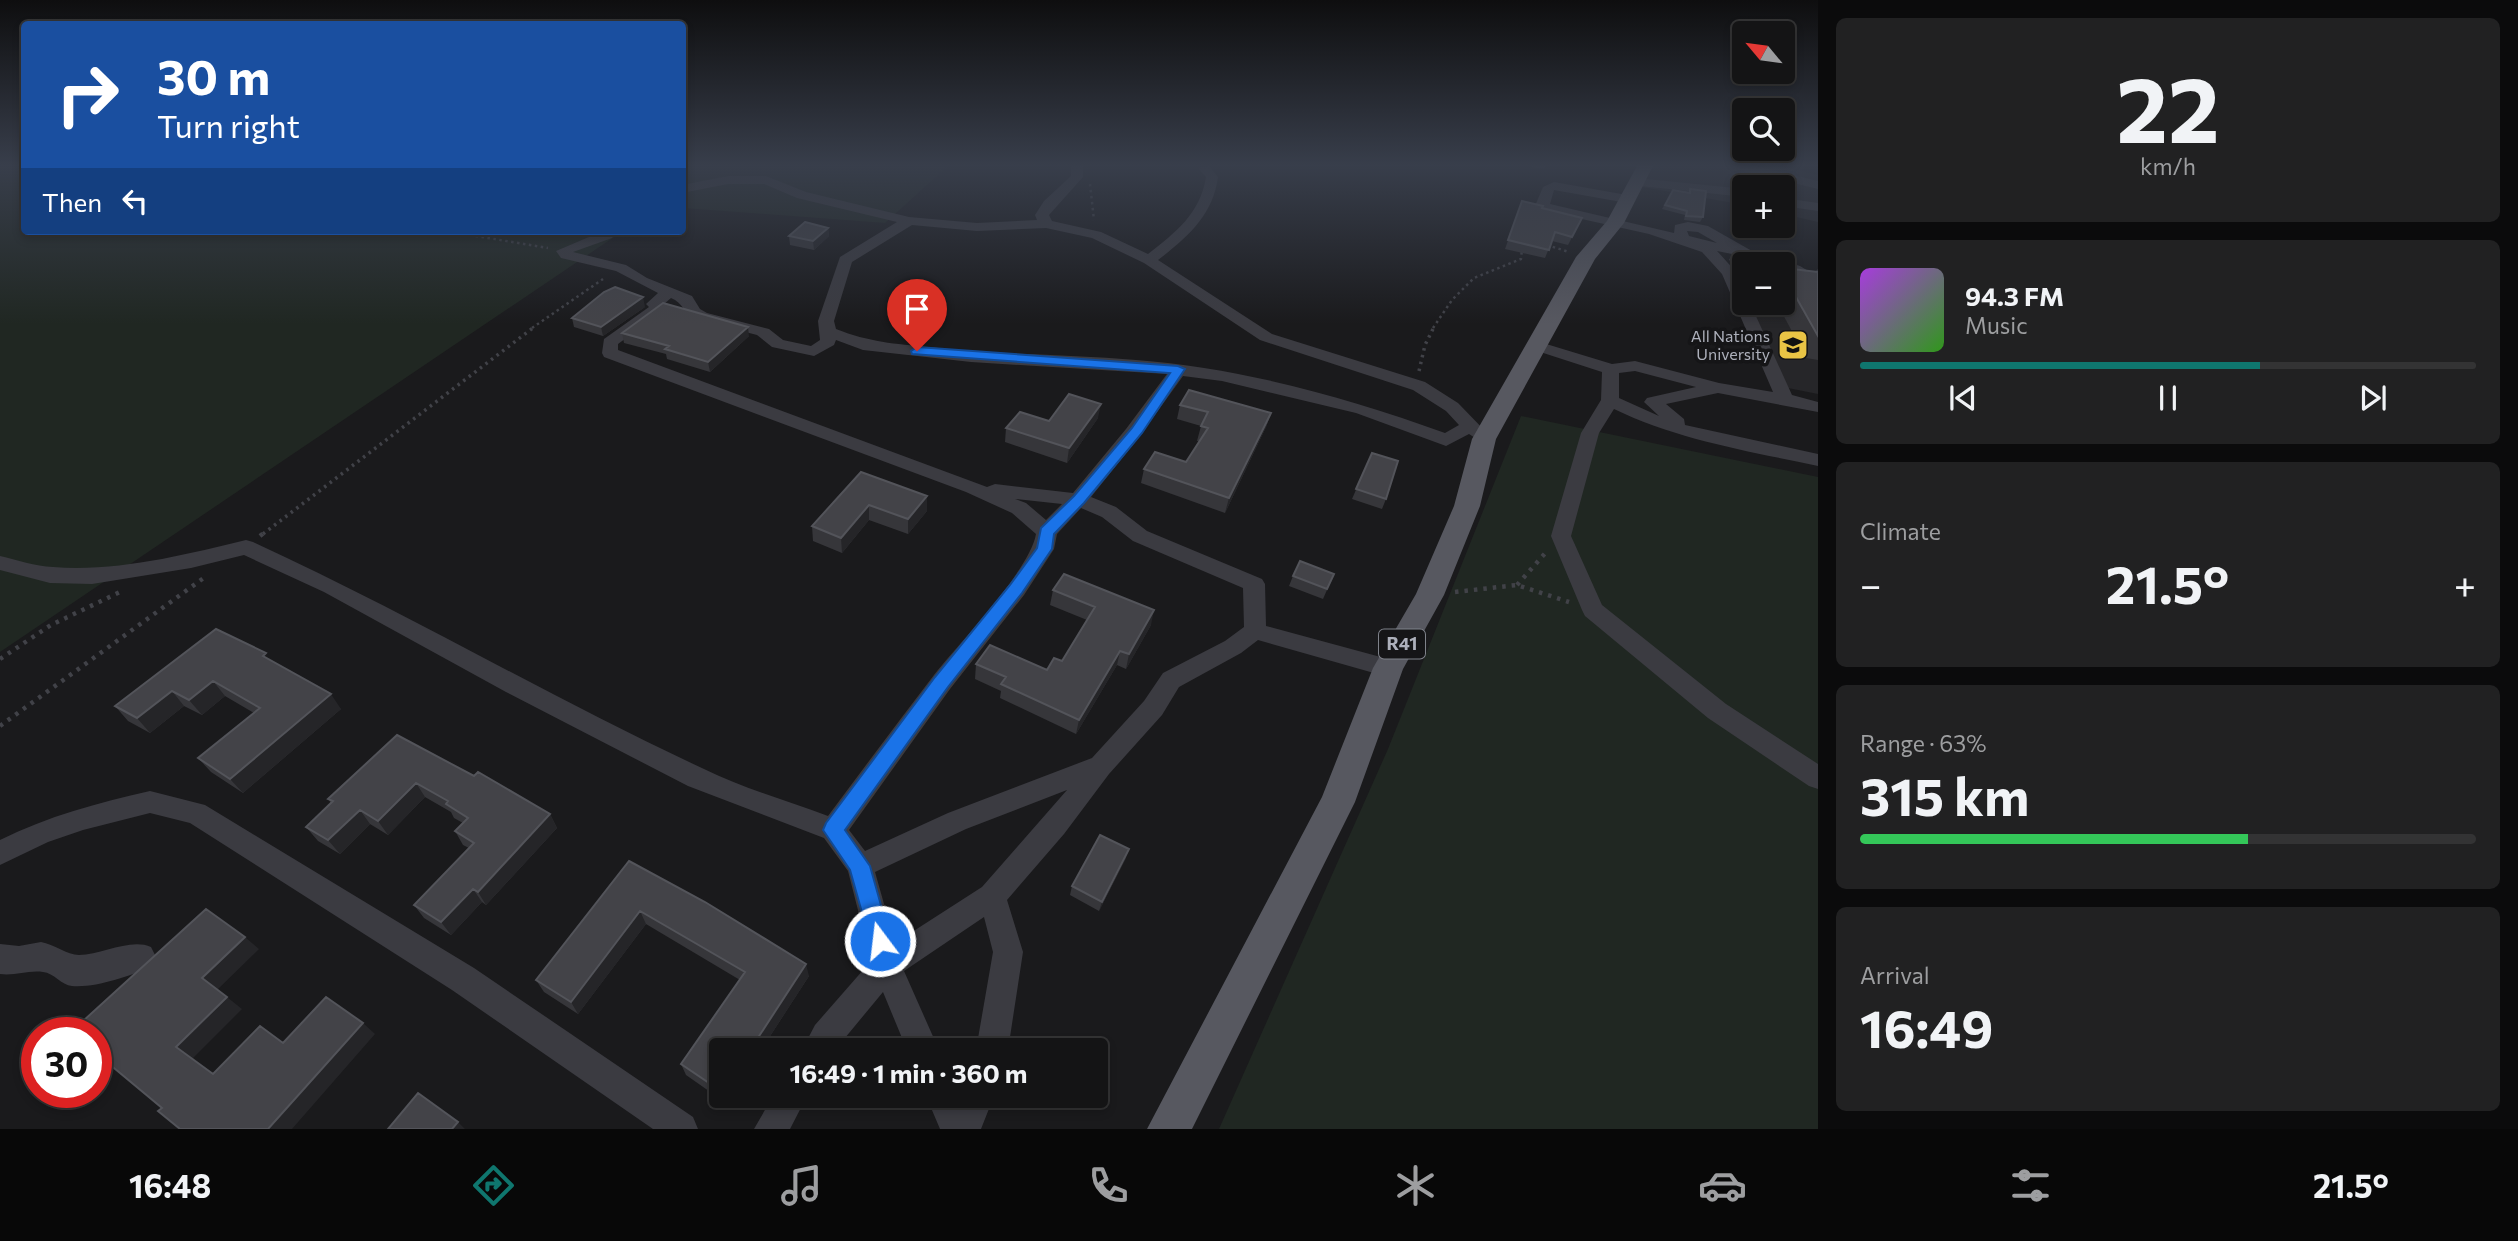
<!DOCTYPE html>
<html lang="en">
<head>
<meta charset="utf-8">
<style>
	body { margin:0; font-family:Commissioner,sans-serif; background:#212122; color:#f1f3f6; height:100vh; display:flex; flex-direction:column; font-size:26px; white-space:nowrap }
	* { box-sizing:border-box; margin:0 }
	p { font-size:23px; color:#9d9ea0 }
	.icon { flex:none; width:38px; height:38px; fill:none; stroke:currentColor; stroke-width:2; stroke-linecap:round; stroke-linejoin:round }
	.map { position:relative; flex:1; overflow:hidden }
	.drawer { display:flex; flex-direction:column; gap:18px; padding:18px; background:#0b0b0c; width:700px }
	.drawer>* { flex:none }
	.hud { position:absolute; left:21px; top:21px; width:665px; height:214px; border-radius:7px; box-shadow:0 4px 10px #0003,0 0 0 2px #333334; background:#1a4fa0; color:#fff; overflow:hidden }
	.needle { width:46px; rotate:299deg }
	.tools { position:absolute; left:1732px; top:21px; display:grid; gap:14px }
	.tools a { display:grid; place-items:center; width:63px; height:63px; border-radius:7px; background:#141415; box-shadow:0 4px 10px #0003,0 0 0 2px #333334; font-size:35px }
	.speed { position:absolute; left:21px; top:1017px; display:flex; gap:14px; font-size:35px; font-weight:700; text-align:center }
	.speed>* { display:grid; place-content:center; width:91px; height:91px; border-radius:50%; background:#141415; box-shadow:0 4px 10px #0003,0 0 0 2px #333334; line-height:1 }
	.speed .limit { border:10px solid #d22; background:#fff; color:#111 }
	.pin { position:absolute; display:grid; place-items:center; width:60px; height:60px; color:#fff; margin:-72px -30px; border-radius:50% 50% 50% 0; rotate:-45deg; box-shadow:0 0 7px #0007 }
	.pin .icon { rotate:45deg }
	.me { position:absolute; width:77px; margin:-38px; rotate:345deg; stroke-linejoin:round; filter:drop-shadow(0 0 5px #0008) }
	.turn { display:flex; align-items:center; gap:24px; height:147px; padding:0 21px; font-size:32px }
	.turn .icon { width:91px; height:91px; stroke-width:2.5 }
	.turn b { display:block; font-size:49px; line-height:60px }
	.then { display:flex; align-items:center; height:66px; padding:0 21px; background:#0003; gap:14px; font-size:26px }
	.big { font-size:52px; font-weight:700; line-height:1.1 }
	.drawer .tile { flex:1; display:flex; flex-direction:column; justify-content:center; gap:10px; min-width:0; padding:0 24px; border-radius:10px; background:#212122 }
	.drawer .dial { align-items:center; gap:0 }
	.dial b { font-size:91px; line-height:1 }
	.song { display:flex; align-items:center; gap:21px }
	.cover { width:84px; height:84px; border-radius:10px; background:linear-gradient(135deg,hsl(280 70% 55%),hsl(110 70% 35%)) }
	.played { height:7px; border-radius:4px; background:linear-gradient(90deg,#0f766e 65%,#333334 65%) }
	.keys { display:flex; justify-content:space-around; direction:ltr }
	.heat { display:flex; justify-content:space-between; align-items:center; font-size:38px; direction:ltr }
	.charge { height:10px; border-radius:5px; background:linear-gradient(90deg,#34c759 63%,#333334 0) }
	.trip { position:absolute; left:709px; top:1038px; width:399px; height:70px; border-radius:7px; background:#141415; box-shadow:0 4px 10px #0003,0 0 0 2px #333334; font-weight:700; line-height:70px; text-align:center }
	.dock { display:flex; height:112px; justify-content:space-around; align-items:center; background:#080808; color:#9d9ea0 }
	.dock .icon { width:49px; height:49px }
	.dock .selected { color:#0f766e }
	.dock b { font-size:32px; color:#f1f3f6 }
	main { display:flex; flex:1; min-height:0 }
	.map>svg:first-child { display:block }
	.built { fill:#262629 }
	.green { fill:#202722 }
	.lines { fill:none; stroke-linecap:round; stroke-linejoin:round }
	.path-far2 { stroke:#414248; stroke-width:2.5; stroke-dasharray:2.5 3.5; stroke-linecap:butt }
	.path-far1 { stroke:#414248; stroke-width:3.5; stroke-dasharray:2.5 4.5; stroke-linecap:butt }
	.path { stroke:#414248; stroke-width:4.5; stroke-dasharray:3.5 6; stroke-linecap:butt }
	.minor { fill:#3b3b41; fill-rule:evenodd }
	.major { fill:#575860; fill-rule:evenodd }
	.wall { fill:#36363a }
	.shaded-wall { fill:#252528 }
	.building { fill:#434348; stroke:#53545a; stroke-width:2 }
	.route { fill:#1a73e8; stroke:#114b97; stroke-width:2 }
	.labels { text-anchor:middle; stroke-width:7; stroke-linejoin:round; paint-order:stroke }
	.far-poi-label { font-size:16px; fill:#adb0bb; stroke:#151517; text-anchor:end }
	.shield { fill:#151517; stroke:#7f828a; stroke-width:2 }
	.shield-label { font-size:18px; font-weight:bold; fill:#adb0bb }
</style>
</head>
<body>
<main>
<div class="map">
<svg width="1818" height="1129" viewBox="0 0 1818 1129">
	<rect width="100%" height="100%" fill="#1a1a1c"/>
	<path class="built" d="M 1654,166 L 1779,166 L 1818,175 L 1818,222 L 1783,214 L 1783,187 L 1745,187 L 1745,205 L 1642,187 Z
		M 1818,285 L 1818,394 L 1788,388 L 1748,303 L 1783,303 Z"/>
	<path class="green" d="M 0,166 L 24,166 L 24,231 L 623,231 L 0,652 Z
		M 682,166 L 948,166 L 885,223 L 683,208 Z
		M 1521,416 L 1818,477 L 1818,1129 L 1219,1129 L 1388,749 Z"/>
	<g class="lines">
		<path class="path-far2" d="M 1090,184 L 1094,220
			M 446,231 L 548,248
			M 1547,245 L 1569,252
			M 532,328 L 603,279
			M 1433,328 L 1452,300 L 1474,278 L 1521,259 L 1522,249"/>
		<path class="path-far1" d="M 1419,371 L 1425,345 L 1434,327
			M 263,534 L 534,327"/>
		<path class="path" d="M 260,536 L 265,532
			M 1517,585 L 1548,550
			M 1455,592 L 1517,585 L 1569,602
			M 0,659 L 51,625 L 120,592
			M 0,726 L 205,577"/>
		<path class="minor" d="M 1071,166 L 1083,166 L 1083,177 L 1049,215 L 1052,221 L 1101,232 L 1148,254 C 1176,232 1200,214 1206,177 L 1198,168 L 1209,166 L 1218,177 C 1213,215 1188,237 1158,260 L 1272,334 L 1425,382 L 1458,403 L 1489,435 L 1480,441 L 1469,434 L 1446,446 L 1356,413 L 1222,381 L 1183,376 L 1139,437 L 1091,497 L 1116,507 L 1147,531 L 1262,579 L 1265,584 L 1266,626 L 1388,659 L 1396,662 L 1400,668 L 1396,674 L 1388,677 L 1258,640 L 1241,653 L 1179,687 L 1162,715 L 1109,774 L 1064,834 L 1007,900 L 1023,952 L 1008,1050 L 976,1050 L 993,952 L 984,917 L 904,971 L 939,1050 L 907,1050 L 883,992 L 835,1050 L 802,1050 L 815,1025 L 871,961 L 848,871 L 824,838 L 688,786 L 506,692 L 324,592 L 244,555 L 191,568 L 92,584 L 50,583 L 0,570 L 0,556 C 17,560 35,566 53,567 C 117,572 184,555 246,540 L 253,542 C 406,612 551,698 704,769 C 743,788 787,801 828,816 C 863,769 898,722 934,675 C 959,643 1030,570 1036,534 L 1012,513 L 966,492 L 604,357 L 602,353 L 604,339 L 649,307 L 646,304 L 658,293 L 616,271 L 561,258 L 556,251 L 603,231 L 617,231 L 612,238 L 573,252 L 626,265 L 647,278 L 692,296 L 700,309 L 707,313 L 769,329 L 783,340 L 811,346 L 820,340 L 818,321 L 840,257 L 897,222 L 797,198 L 764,184 L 728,184 L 682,193 L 682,185 L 728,176 L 766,176 L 806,192 L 909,217 L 977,223 L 1037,220 L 1035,215 L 1044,201 L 1071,176 ZM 912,225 L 977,231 L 1046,228 L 1092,238 L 1144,263 L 1260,340 L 1413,390 L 1446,411 L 1459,425 L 1445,433 C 1346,397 1241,368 1136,360 C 1067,354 998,355 929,347 C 895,344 869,342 836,329 L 834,321 L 852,262 ZM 671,298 C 683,303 684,313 695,319 L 757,335 L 772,347 L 814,356 L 834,345 L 836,340 L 863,350 L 971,362 L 1167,374 L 1126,429 L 1073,493 L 995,484 L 987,487 L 618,350 L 618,344 L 664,310 L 667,307 L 664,304 ZM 1015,499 L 1062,504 L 1046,520 L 1026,503 ZM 1081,508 L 1102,517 L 1133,541 L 1243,588 L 1244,627 L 1225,641 L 1163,673 L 1144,701 L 1092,758 L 948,813 L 865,851 L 849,830 L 950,689 L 1024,595 L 1054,549 L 1057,534 ZM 1067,790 L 982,887 L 895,943 L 875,872 L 966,829 Z
			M 1733,166 L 1755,166 L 1818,181 L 1818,189 L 1735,169 Z
			M 1636,178 L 1745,189 L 1745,197 L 1631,185 L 1630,182 Z
			M 1554,182 L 1627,195 L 1634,199 L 1627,203 L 1554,190 L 1550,204 L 1674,233 L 1675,225 L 1688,222 L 1708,226 L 1752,251 L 1800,266 L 1810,272 L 1803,276 L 1783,270 L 1783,264 L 1763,264 L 1744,258 L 1750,264 L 1745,264 L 1745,271 L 1729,260 L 1732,254 L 1717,251 C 1732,267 1745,280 1745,303 L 1750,303 L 1792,395 L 1818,402 L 1818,412 L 1718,393 L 1666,404 L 1684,419 L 1685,425 L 1818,454 L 1818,466 C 1748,451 1678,440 1614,409 L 1599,433 L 1571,536 L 1602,605 L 1726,704 L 1818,764 L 1818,789 L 1809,786 L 1708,718 L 1585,616 L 1582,610 L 1551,536 L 1581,433 L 1601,400 L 1602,372 L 1531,349 L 1529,346 L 1531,343 L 1543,343 L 1612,364 L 1635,361 L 1719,383 L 1773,392 L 1722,274 L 1702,252 L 1649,234 L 1537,209 L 1535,206 L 1543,187 ZM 1687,231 L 1698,232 L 1717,243 L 1689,236 ZM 1635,371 L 1696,387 L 1647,398 L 1644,402 L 1659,416 L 1619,398 L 1619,373 Z
			M 1783,198 L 1818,203 L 1818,211 L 1783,206 Z
			M 150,791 L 205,805 L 474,968 L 693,1117 L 698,1129 L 653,1129 L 452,990 L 190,823 L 150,813 L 83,830 L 48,842 L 0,865 L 0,840 C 48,816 98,803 150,791 Z
			M 41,942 C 54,944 67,955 79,955 C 102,955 130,938 151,947 L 156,957 L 151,967 C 129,976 96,988 72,986 C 61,985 54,973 43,972 C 28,970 15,976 0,974 L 0,944 L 19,946 Z
			M 773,1096 L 807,1096 L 790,1129 L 754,1129 Z
			M 926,1096 L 958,1096 L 960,1100 L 962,1096 L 994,1096 L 981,1129 L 940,1129 Z"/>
		<path class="major" d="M 1637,166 L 1653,166 L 1624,223 L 1595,259 L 1496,439 L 1480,506 L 1444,595 L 1403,669 L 1355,802 L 1192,1129 L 1147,1129 L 1322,797 L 1373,668 L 1416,594 L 1454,506 L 1472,439 L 1576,257 L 1607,221 Z"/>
	</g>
	<path class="wall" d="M 1527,166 L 1546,166 L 1544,169 Z
		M 1690,189 L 1703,217 L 1700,222 L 1684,220 L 1685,215 L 1662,209 L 1673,190 L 1688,193 Z
		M 1522,201 L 1542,208 L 1582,218 L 1568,245 L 1552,241 L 1545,258 L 1505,249 Z
		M 828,228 L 829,236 L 814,250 L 790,245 L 789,236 Z
		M 1783,268 L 1815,272 L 1818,269 L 1818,360 L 1806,358 L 1777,303 L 1783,303 Z
		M 645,307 L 603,336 L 574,327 L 572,318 Z
		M 622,333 L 749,336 L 710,372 L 667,359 L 666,354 L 624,343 Z
		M 1180,405 L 1271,413 L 1266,427 L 1225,513 L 1141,483 L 1144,469 L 1186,462 L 1199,441 L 1197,441 L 1201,426 L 1177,419 Z
		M 1098,418 L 1067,463 L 1005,442 L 1006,428 L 1049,421 Z
		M 1372,453 L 1386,499 L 1382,509 L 1352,499 Z
		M 861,472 L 927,511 L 908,534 L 869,520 L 842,553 L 813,541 L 812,526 Z
		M 1334,574 L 1323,599 L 1289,586 L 1293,576 Z
		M 1053,590 L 1151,625 L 1126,669 L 1117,665 L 1076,734 L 1000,698 L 1001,691 L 975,679 L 976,664 L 1047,670 L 1062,661 L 1087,620 L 1050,605 Z
		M 271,660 L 341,709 L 243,793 L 211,772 L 198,758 L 254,713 L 225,696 L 202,715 L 184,706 L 150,733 L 128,721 L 115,706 Z
		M 397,735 L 474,776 L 550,814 L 557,828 L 486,905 L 482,902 L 451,935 L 424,918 L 414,905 L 469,848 L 463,845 L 455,831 L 463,823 L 454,818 L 451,812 L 425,797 L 388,835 L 370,824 L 340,854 L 318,841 L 306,827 L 331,803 L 328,799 Z
		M 1126,858 L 1099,911 L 1070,895 L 1072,886 Z
		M 629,861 L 809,976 L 761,1050 L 721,1050 L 721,1096 L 731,1096 L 726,1103 L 686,1075 L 681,1064 L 740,980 L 646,924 L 578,1014 L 544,992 L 536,980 Z"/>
	<path class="shaded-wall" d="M 828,228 L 829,236 L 814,250 L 813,241 Z
		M 643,297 L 645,307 L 603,336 L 601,327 Z
		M 748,327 L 749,336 L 710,372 L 708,362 Z
		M 1101,404 L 1098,418 L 1067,463 L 1069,448 Z
		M 1271,413 L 1266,427 L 1225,513 L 1229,498 Z
		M 927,496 L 927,511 L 908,534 L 908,519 Z
		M 869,505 L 869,520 L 842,553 L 841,538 Z
		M 1154,610 L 1151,625 L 1126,669 L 1129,654 Z
		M 1120,651 L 1117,665 L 1076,734 L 1079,720 Z
		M 213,681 L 225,696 L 202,715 L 189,700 Z
		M 172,691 L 184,706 L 150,733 L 137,718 Z
		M 331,694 L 341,709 L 243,793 L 230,779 Z
		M 416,783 L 425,797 L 388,835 L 378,821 Z
		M 360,810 L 370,824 L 340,854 L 328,840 Z
		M 550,814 L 557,828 L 486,905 L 478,892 Z
		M 1129,849 L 1126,858 L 1099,911 L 1102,902 Z
		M 473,889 L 482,902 L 451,935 L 441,922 Z
		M 640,911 L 646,924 L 578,1014 L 571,1002 Z
		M 245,937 L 259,949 L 217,990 L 202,978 Z
		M 806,964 L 809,976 L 761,1050 L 750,1050 Z
		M 227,997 L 242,1009 L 193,1058 L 229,1085 L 176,1047 Z
		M 363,1023 L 375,1034 L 292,1129 L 268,1129 Z
		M 724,1096 L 731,1096 L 726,1103 Z
		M 458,1122 L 465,1129 L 452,1129 Z"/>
	<path class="building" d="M 1690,189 L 1706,191 L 1703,217 L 1686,216 L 1687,211 L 1665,205 L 1673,190 L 1690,193 Z
		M 1522,201 L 1543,206 L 1542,208 L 1582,218 L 1572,237 L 1555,232 L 1549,250 L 1508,240 Z
		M 805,222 L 828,228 L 813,241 L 789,236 Z
		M 1783,268 L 1818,272 L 1818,336 L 1783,274 Z
		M 615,287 L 643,297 L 601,327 L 572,318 L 604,292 Z
		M 663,303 L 748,327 L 708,362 L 665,349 L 669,346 L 622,333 Z
		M 1189,390 L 1271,413 L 1229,498 L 1144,469 L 1155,452 L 1186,462 L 1208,428 L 1201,426 L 1208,412 L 1180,405 Z
		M 1069,394 L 1101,404 L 1069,448 L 1006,428 L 1020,412 L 1049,421 Z
		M 1372,453 L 1398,461 L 1386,499 L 1356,489 Z
		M 861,472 L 927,496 L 908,519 L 869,505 L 841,538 L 812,526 Z
		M 1300,561 L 1334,574 L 1327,589 L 1293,576 Z
		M 1064,574 L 1154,610 L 1129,654 L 1120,651 L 1079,720 L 1001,684 L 1006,677 L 976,664 L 990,645 L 1047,670 L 1054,658 L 1062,661 L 1095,607 L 1053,590 Z
		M 216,629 L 266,653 L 263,656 L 331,694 L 230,779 L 198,758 L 260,708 L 213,681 L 189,700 L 172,691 L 137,718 L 115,706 Z
		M 397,735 L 474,776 L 478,772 L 550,814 L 478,892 L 473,889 L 441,922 L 414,905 L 474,843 L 455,831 L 468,818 L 446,804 L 448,801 L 416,783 L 378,821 L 360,810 L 328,840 L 306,827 L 333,801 L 328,799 Z
		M 1100,835 L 1129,849 L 1102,902 L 1072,886 Z
		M 629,861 L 705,902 L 806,964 L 750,1050 L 721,1050 L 721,1091 L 681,1064 L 745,972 L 640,911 L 571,1002 L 536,980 Z
		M 206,909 L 245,937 L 202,978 L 227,997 L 176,1047 L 213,1074 L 260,1026 L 283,1043 L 326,997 L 363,1023 L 268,1129 L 180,1129 L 158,1111 L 162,1108 L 96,1053 L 96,1032 L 71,1032 Z
		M 418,1093 L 458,1122 L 452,1129 L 388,1129 Z"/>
	<linearGradient id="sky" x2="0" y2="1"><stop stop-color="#0e0e0f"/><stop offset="0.51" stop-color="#383e4b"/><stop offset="1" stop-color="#383e4b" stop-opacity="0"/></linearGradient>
	<rect width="1818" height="324" fill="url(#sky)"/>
	<path class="route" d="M 917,347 L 1178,366 L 1185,369 L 1142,433 L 1084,503 L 1054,534 L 1052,549 L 1022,593 L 948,687 L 845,830 L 870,866 L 891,941 L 888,948 L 880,951 L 872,948 L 850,870 L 823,830 L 826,823 L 935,677 L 1010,585 L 1037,548 L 1041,528 L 1074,496 L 1132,428 L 1170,373 L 912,354 L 911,351 Z"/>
	<defs>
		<g id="university-square" transform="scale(1.575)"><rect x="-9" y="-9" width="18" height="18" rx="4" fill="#e9c445" stroke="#151517"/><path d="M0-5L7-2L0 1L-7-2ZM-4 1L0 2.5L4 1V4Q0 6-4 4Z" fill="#111"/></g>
	</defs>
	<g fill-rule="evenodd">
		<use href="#university-square" x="1793" y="345"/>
	</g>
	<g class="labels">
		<g class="far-poi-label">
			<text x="1770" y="342">All Nations<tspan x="1770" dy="18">University</tspan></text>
		</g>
		<rect class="shield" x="1379" y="629.5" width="46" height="29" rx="5"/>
		<g class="shield-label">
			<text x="1402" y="650">R41</text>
		</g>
	</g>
</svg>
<div class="tools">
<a><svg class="needle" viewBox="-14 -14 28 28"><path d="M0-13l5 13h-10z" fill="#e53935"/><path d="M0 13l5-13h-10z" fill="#9d9ea0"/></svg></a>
<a><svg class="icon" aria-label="search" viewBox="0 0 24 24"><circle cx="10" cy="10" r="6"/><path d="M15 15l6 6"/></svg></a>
<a>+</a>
<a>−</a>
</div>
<div class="speed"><div class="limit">30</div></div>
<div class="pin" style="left:917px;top:351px;background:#d93025"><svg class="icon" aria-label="arrive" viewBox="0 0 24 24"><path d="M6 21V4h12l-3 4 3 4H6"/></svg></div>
<svg class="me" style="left:880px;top:941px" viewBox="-20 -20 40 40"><circle r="17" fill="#1a73e8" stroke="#fff" stroke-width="3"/><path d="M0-11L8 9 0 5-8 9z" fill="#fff"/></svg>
<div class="trip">16:49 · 1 min · 360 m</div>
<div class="hud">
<div class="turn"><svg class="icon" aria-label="right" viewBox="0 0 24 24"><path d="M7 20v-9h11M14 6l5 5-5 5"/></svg><div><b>30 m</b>Turn right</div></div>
<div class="then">Then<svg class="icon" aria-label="left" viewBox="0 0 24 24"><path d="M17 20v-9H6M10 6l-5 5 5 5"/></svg></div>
</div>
</div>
<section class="drawer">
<div class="tile dial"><b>22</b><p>km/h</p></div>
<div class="tile">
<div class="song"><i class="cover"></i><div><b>94.3 FM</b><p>Music</p></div></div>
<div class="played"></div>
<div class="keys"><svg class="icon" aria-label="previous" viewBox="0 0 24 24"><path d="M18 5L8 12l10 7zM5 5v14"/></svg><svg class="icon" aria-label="pause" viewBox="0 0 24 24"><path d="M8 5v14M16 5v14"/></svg><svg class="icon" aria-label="next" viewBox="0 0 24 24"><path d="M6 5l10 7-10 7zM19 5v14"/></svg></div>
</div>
<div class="tile"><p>Climate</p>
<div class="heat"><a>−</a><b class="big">21.5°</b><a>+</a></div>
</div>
<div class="tile"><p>Range · 63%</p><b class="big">315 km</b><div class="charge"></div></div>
<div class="tile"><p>Arrival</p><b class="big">16:49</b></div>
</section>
</main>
<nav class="dock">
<b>16:48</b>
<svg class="icon selected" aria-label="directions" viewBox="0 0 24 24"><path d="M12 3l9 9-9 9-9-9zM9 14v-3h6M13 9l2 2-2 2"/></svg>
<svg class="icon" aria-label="music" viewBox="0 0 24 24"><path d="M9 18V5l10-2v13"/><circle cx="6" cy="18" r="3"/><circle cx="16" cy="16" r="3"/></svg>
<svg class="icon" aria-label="phone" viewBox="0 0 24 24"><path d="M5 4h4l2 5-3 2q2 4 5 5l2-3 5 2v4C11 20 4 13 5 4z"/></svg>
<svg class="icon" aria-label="climate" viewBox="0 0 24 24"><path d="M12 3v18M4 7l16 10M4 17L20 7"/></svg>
<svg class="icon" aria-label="car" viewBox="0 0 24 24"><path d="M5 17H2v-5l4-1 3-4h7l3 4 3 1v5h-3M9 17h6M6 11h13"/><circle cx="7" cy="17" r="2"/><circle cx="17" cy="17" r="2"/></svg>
<svg class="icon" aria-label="filters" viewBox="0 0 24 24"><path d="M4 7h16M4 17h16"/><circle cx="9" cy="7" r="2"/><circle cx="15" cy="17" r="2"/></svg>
<b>21.5°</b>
</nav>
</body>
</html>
